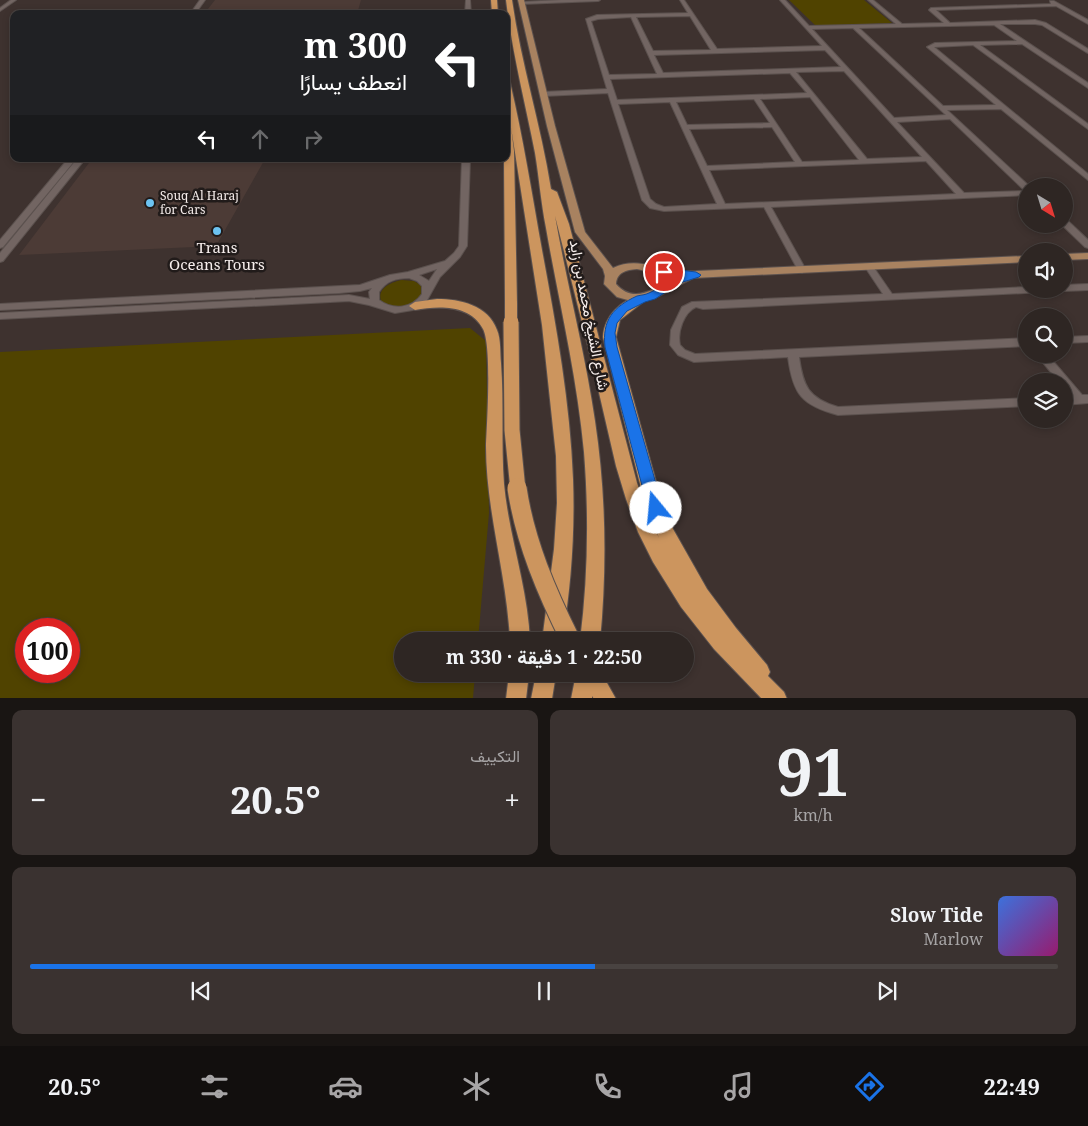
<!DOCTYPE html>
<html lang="ar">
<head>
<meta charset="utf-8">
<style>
	body { margin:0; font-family:"Noto Serif",Vazirmatn,serif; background:#3a3230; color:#f1f3f6; direction:rtl; height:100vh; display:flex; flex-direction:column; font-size:19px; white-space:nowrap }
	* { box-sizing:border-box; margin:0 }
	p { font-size:16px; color:#a7a5a6 }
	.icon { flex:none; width:28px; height:28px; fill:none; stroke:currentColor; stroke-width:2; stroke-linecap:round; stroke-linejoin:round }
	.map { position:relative; height:698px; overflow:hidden; direction:ltr }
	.panel { display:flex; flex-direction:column; gap:12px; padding:12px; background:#191513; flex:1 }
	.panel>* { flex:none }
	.banner { position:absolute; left:10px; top:10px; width:500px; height:152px; border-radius:10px; box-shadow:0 2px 8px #0003,0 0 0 1px #494341; direction:rtl; background:#202124; color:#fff; overflow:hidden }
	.needle { width:32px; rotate:142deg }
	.tools { position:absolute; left:1018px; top:178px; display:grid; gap:10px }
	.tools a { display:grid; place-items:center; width:55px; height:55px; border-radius:50%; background:#2e2623; box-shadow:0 2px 8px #0003,0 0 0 1px #494341; font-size:25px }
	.speed { position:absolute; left:15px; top:618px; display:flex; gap:10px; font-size:25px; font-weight:700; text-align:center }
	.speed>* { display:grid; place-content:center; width:65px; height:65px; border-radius:50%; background:#2e2623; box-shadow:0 2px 8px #0003,0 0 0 1px #494341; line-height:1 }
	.speed .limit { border:8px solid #d22; background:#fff; color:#111 }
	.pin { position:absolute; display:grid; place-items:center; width:42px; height:42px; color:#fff; margin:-21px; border:2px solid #fff; border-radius:50%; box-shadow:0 1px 5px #0007 }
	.me { position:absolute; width:55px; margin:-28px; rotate:343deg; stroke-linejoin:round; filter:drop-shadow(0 0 4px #0008) }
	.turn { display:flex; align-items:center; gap:18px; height:105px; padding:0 20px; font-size:22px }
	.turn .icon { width:65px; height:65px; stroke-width:2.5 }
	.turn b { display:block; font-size:35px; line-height:42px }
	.lanes { display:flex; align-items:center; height:48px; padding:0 20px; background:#0003; justify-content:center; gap:25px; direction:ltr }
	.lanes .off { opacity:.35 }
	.big { font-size:38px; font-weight:700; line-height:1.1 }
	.panel .tile { flex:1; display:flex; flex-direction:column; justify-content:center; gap:8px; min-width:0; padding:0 18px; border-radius:10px; background:#3a3230 }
	.panel .dial { align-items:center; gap:0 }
	.dial b { font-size:65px; line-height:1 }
	.song { display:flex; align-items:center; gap:15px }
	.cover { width:60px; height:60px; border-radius:8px; background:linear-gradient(135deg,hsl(220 70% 55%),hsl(320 70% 35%)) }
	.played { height:5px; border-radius:2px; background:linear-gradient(90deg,#1a73e8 55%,#494341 55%) }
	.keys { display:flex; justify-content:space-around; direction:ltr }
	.heat { display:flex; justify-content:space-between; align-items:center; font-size:28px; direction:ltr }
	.panel .tiles { flex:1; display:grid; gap:12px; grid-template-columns:1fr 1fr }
	.tile:last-child { grid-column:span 2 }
	.trip { position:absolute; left:394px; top:632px; width:300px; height:50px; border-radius:25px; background:#2e2623; box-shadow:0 2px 8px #0003,0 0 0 1px #494341; font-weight:700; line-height:50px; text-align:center; direction:rtl }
	.menu { display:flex; height:80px; justify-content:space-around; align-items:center; background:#120f0e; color:#a7a5a6 }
	.menu .icon { width:35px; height:35px }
	.menu .selected { color:#1a73e8 }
	.menu b { font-size:22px; color:#f1f3f6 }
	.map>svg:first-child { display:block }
	.built { fill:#4c3b36 }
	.green { fill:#504300; fill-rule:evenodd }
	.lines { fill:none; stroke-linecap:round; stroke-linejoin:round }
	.minor-casing { stroke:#5b514e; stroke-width:2 }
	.major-casing { stroke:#5b514e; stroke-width:2 }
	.highway-casing { stroke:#5b514e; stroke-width:2 }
	.minor { fill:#726562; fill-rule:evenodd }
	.major { fill:#a88260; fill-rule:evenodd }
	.highway { fill:#cc955e; fill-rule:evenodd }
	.highway-bridge-far2-casing { stroke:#5b514e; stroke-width:14; stroke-linecap:butt }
	.highway-bridge-far1-casing { stroke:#5b514e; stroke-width:17; stroke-linecap:butt }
	.highway-bridge-casing { stroke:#5b514e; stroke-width:21; stroke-linecap:butt }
	.highway-bridge-far2 { stroke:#cc955e; stroke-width:12 }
	.highway-bridge-far1 { stroke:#cc955e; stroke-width:15 }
	.highway-bridge { stroke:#cc955e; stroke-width:19 }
	.route { fill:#1a73e8; stroke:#114b97 }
	.poi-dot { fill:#6cc3f2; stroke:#211b1a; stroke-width:2 }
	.labels { text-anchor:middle; stroke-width:5; stroke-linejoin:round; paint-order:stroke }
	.far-poi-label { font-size:12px; fill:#f6eeec; stroke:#211b1a; text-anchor:start }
	.poi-label { font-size:15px; fill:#f6eeec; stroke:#211b1a }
	.street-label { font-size:15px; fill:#f6eeec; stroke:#211b1a }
</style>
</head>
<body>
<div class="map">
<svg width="1088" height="699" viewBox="0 0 1088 699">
	<rect width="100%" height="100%" fill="#3e322f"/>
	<path class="built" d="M 215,0 L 361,0 L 357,14 L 204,14 Z
		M 92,159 L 265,159 L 216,246 L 19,255 Z"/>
	<path class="green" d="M 789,0 L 864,0 L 892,23 L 816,26 Z
		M 402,280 L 414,281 L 424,287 L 420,301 L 399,309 L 382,303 C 375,289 391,282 402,280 Z
		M 470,328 L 486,341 L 489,513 L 478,641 L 402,641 L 402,674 L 475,674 L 473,698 L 0,699 L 0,352 ZM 26,629 L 69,629 L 69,671 L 26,671 Z"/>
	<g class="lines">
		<g class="minor-casing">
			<path id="minor" d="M 11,0 L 16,0 L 0,11 L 0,8 Z
				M 200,0 L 205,0 L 195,14 L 190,14 Z
				M 466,0 L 470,0 L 471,14 L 465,14 Z
				M 561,0 L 600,0 L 598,1 L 521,4 L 519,3 L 521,2 Z
				M 680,0 L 684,0 L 717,49 L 822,46 L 780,0 L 785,0 L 809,26 L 896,24 L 868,0 L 873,0 L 902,24 L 944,23 L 929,10 L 931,8 L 1051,4 L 1050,1 L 1054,1 L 1088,20 L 1088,24 L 1056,6 L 936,10 L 950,23 L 1035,20 L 1046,23 L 1088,49 L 1088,53 L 1086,52 L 1042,25 L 1035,24 L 1000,24 L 1088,83 L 1088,88 L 1022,44 L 980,45 L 1088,124 L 1088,129 L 973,45 L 934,47 L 1088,174 L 1088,180 L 1001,109 L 947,110 L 1029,186 L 1026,186 L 1026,189 L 1023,189 L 950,119 L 897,122 L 964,193 L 1026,191 L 1026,195 L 771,207 L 806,270 L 802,273 L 798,270 L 764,207 L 664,211 L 650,208 L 642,200 L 608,93 L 543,96 L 540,94 L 543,92 L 607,89 L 586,19 L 597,15 L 688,13 ZM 690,16 L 711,50 L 653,51 L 636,17 ZM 631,17 L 657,74 L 609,75 L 591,21 L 598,19 ZM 994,25 L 1017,41 L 935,43 L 927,47 L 996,105 L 943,106 L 859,28 ZM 853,28 L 946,115 L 894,118 L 812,29 ZM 825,50 L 841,67 L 663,73 L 654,55 ZM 844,71 L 922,157 L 867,159 L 796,72 ZM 790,73 L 807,93 L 617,100 L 610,79 ZM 810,97 L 859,160 L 802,162 L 760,99 ZM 754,99 L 770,123 L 687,125 L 676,102 ZM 670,102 L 717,204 L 664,207 L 656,204 L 650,199 L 618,104 ZM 772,127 L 795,162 L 707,166 L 689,129 ZM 926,161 L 956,194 L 725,204 L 709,170 Z
				M 68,159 L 76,159 L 3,247 L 0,248 L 0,240 Z
				M 77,159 L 85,159 L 3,261 L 0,262 L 0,253 Z
				M 462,159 L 470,159 L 467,246 L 460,257 L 440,277 L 426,302 L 413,310 L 395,313 L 369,305 L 349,301 L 0,319 L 0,313 L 349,295 L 370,299 L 369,292 L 372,288 L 360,291 L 339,293 L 0,310 L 0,304 L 360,285 L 390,275 L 408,272 L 445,261 L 454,253 L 459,246 ZM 437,269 L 429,281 L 419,275 ZM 409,278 L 417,281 L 422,286 L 422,294 C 412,308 394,311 379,300 L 379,292 C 386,281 396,278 409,278 Z
				M 1064,220 L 1067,220 L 1088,240 L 1088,248 L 1085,247 L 1061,224 L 1064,224 Z
				M 869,264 L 872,265 L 892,294 L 1026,287 L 1026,289 L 1049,289 L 1044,292 L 703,309 L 696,307 C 684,312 677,332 680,345 L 685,350 L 695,354 L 1026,338 L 1026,346 L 799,357 C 803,386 808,398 838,407 L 1026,398 L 1026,406 L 838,415 C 802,405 793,395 788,357 L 694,362 L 678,355 L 670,345 L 671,330 L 682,307 L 692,302 L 883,294 L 865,267 Z
				M 1088,284 L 1088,290 L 1064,291 L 1060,289 L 1064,289 L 1064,285 Z
				M 1088,336 L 1088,342 L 1064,343 L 1064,337 Z
				M 1036,354 L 1047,354 L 1082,395 L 1088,395 L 1088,403 L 1064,405 L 1064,397 L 1071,396 L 1064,388 L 1064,381 L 1058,381 Z"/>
		</g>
		<g class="major-casing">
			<path id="major" d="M 518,0 L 524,0 L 555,126 L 585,232 L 613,268 C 633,258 651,266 672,270 C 680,272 688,271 696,271 L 1026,256 L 1026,262 L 693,278 L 655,298 L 635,302 L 617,297 L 604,284 L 605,276 L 603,269 L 575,232 L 547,126 ZM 637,269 C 648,271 659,276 654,289 C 640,296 627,297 616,284 C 617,272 626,270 637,269 ZM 665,275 L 674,278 L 667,281 Z
				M 1088,253 L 1088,259 L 1064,260 L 1064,254 Z"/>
		</g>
		<g class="highway-casing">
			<path id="highway" d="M 491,0 L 497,0 L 498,14 L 492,14 Z
				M 506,0 L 512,0 C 521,64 541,125 551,189 L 557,192 L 569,224 L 637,483 L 649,516 L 659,538 L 642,492 L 603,337 C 604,316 621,300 641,295 L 647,299 L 620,320 L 616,337 L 659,492 L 673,529 L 707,589 L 736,628 L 767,665 L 770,672 L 768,676 L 784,692 L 787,699 L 762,699 L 714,649 L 681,607 L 653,562 L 638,532 L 626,499 L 616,466 L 590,354 L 555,216 C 567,285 585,352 595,421 C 606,494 607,568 600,641 L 580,641 C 588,578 589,515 584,452 C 577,376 559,302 546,228 C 541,203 539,177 535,153 C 525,102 512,52 506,0 Z
				M 506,80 L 510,82 C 523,137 532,194 542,250 C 556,325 570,402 573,479 C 575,533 571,588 562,641 L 542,641 L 554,549 L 557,503 L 556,456 L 542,325 L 511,127 L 514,151 L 517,304 L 511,308 L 505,304 L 504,159 L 506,159 L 506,119 L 510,121 L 506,102 Z
				M 437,299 C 460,299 488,305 497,330 C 501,339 500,353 501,363 C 504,404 501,444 504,484 C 509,537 528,588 530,641 L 510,641 C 507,575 486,512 486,446 C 487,422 492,346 483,329 C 470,304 438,306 415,310 L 409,306 L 415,302 Z
				M 509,674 L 529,674 L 526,699 L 506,699 Z
				M 536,674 L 556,674 L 552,699 L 531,699 Z
				M 576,674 L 602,674 L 616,699 L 594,699 L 592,696 L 592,699 L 571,699 Z"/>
		</g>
		<use href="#minor" class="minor"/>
		<use href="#major" class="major"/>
		<use href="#highway" class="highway"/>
		<g class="highway-bridge-far2-casing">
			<path id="highway-bridge-far2" d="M 511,304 L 511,323"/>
		</g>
		<g class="highway-bridge-far1-casing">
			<path id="highway-bridge-far1" d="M 511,322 L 512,430 L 518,490"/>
		</g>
		<g class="highway-bridge-casing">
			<path id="highway-bridge" d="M 517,488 C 525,542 547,593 571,641"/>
		</g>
		<use href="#highway-bridge-far2" class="highway-bridge-far2"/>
		<use href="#highway-bridge-far1" class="highway-bridge-far1"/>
		<use href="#highway-bridge" class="highway-bridge"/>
	</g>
	<path class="route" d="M 664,268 L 696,272 L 701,275 L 699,277 L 680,283 L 655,299 L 645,302 L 627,311 L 617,323 L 615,333 L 617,347 L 663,508 L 660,513 L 656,514 L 651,513 L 648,508 L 605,347 C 602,320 613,307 637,296 C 641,295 645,295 649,293 C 660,289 668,280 679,276 L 660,274 L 659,272 Z"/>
	<g class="poi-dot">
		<circle cx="150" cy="203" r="5"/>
		<circle cx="217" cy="231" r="5"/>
	</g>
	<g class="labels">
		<g class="far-poi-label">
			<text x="160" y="200">Souq Al Haraj<tspan x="160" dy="14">for Cars</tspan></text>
		</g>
		<g class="poi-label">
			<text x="217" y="253">Trans<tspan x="217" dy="17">Oceans Tours</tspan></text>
		</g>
		<g class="street-label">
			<text transform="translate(589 315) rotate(79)" y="5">شارع الشيخ محمد بن زايد</text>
		</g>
	</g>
</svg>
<div class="tools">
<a><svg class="needle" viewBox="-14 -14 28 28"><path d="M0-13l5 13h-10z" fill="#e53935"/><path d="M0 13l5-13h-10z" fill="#a7a5a6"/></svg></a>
<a><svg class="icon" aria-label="sound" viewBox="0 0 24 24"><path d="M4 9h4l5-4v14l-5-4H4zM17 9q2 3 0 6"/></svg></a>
<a><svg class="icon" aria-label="search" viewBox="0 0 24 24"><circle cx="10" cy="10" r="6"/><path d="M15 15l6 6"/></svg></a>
<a><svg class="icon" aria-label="layers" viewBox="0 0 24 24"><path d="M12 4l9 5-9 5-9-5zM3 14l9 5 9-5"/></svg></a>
</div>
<div class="speed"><div class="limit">100</div></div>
<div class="pin" style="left:664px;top:272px;background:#d93025"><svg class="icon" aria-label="arrive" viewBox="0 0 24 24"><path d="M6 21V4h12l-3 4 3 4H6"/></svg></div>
<svg class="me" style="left:656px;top:508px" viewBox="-20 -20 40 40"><circle r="19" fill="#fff"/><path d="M0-13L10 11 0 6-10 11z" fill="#1a73e8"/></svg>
<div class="trip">22:50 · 1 دقيقة · 330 m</div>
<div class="banner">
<div class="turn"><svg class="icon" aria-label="left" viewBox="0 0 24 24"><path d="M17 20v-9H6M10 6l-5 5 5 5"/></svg><div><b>300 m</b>انعطف يسارًا</div></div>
<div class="lanes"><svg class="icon" aria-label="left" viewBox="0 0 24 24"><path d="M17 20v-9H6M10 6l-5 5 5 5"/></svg><svg class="icon off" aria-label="ahead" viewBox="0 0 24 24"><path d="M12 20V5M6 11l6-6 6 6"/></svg><svg class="icon off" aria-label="right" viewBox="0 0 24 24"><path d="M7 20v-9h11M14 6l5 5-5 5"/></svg></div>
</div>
</div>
<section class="panel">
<div class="tiles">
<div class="tile dial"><b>91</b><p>km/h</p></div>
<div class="tile"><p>التكييف</p>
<div class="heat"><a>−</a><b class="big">20.5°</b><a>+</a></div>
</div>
<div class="tile">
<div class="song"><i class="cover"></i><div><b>Slow Tide</b><p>Marlow</p></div></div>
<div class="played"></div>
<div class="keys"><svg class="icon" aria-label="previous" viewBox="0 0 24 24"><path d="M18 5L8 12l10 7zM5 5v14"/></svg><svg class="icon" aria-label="pause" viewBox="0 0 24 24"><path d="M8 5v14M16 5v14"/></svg><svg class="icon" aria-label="next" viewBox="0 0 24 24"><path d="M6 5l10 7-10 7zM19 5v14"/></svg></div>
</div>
</div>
</section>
<nav class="menu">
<b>22:49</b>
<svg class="icon selected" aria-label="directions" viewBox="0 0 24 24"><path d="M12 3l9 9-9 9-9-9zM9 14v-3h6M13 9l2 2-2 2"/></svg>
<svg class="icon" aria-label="music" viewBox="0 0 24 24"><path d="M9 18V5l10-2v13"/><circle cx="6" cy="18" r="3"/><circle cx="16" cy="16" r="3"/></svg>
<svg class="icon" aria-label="phone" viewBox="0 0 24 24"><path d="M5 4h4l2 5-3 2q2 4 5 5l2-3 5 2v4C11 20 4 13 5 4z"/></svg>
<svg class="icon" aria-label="climate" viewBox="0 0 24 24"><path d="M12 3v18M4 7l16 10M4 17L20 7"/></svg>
<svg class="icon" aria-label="car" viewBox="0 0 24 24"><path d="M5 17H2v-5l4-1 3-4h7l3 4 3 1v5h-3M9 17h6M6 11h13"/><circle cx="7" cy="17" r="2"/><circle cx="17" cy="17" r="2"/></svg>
<svg class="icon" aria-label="filters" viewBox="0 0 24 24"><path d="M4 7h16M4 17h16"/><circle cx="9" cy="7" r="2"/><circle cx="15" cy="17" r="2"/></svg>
<b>20.5°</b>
</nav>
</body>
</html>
